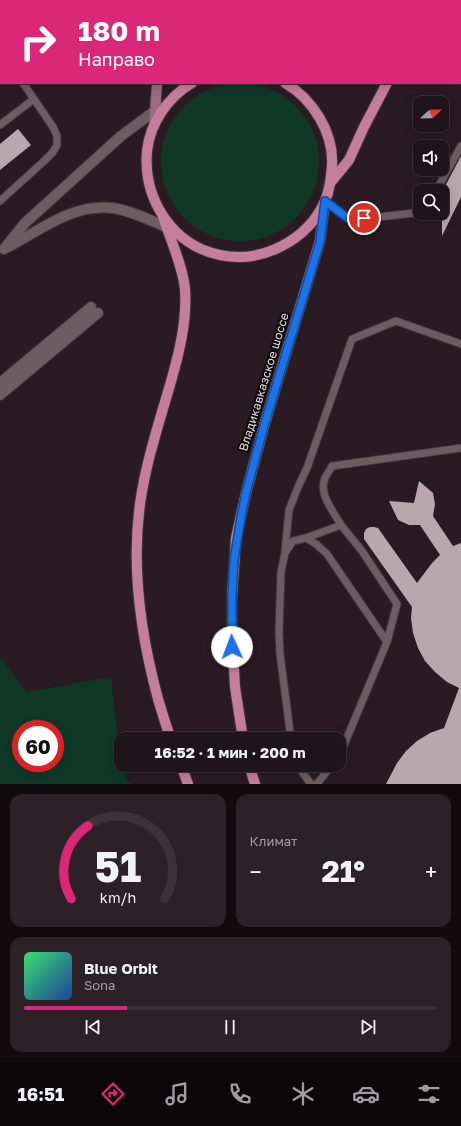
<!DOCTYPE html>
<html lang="ru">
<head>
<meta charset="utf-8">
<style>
	body { margin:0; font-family:"Golos Text",sans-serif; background:#2c2126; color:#f1f3f6; height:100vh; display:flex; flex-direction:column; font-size:15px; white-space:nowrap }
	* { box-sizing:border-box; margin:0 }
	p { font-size:13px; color:#a19ea2 }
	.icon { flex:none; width:22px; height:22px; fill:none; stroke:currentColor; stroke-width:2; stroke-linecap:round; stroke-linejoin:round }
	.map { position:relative; height:784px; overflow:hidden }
	.drawer { display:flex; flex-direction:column; gap:10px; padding:10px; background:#110b0e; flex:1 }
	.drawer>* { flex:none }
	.banner { position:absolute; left:0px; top:0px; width:461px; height:84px; box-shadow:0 2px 10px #0003,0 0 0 1px #3c3338; background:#db2777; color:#fff; overflow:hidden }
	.needle { width:26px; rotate:68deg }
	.fabs { position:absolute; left:413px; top:96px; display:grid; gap:8px }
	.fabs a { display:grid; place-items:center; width:36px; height:36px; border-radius:8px; background:#1f1419; box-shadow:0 2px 10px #0003,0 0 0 1px #3c3338; font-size:20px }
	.speed { position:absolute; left:12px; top:720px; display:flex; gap:8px; font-size:20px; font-weight:700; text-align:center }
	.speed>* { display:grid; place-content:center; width:52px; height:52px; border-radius:50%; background:#1f1419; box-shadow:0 2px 10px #0003,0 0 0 1px #3c3338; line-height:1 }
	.speed .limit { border:6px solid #d22; background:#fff; color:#111 }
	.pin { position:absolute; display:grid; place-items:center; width:34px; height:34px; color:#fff; margin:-17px; border:2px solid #fff; border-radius:50%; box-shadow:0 1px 4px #0007 }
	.me { position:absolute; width:44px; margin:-22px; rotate:358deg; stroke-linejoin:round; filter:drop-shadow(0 0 3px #0008) }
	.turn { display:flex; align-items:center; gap:14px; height:84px; padding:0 12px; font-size:18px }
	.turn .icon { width:52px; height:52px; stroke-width:2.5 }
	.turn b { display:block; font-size:28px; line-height:34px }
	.big { font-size:30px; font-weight:700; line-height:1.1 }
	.drawer .card { flex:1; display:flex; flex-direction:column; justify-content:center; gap:6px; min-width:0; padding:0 14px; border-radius:12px; background:#2c2126 }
	.drawer .dial { align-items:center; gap:0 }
	.dial svg { height:104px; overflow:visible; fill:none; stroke:#3c3338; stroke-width:7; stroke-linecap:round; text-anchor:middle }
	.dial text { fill:#f1f3f6; stroke:none }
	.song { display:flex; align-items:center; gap:12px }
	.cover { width:48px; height:48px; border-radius:6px; background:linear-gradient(135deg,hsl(140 70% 55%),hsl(220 70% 35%)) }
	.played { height:4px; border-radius:2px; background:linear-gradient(90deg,#db2777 25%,#3c3338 25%) }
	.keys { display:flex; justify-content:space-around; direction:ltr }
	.heat { display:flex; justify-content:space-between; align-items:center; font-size:22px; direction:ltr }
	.drawer .tiles { flex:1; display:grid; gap:10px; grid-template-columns:1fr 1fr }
	.card:last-child { grid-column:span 2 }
	.trip { position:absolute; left:114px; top:732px; width:232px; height:40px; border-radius:12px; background:#1f1419; box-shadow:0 2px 10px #0003,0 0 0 1px #3c3338; font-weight:700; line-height:40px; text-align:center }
	.dock { display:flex; height:64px; justify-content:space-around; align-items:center; background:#0c080a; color:#a19ea2 }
	.dock .icon { width:28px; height:28px }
	.dock .active { color:#db2777 }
	.dock b { font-size:18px; color:#f1f3f6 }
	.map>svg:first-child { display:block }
	.green { fill:#0f3827; fill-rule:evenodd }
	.building { fill:#baa7ae }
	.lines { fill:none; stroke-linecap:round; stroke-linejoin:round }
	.service-casing { stroke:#41363a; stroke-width:9 }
	.pedestrian-casing { stroke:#41363a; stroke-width:12 }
	.tertiary-casing { stroke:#41363a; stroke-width:12 }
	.secondary-casing { stroke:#41363a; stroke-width:12 }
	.primary-casing { stroke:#41363a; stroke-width:12 }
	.service { stroke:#6e5c63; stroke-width:7 }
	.pedestrian { stroke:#6e5c63; stroke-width:10 }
	.tertiary { stroke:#6e5c63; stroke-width:10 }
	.secondary { stroke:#996c7f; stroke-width:10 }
	.primary { stroke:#c47d9b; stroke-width:10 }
	.route-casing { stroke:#114b97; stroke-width:10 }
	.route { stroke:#1a73e8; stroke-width:7 }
	.labels { text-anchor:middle; stroke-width:4; stroke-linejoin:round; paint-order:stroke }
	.street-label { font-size:12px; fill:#e9dfe3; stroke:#0e080a }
</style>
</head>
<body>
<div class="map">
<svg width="461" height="784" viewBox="0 0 461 784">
	<rect width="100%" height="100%" fill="#291b21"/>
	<path class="green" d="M161 162a79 79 0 1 1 158 0a79 79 0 1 1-158 0Z
		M 0,657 L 27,692 L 111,677 L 120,766 L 130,784 L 0,784 ZM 21,729 L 55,729 L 55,763 L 21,763 Z"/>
	<path class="building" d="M 18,129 L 31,145 L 0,170 L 0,144 Z
		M 461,156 L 461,197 L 442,236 L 442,192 Z
		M 419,481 L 433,493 L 435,504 L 433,516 L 453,546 L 461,543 L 461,784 L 386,784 L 397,763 L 406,751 L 417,741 L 430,733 L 444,728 L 459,688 L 447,682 L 435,672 L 425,661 L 418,648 L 413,633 L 411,618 L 412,607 L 364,539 L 364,533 L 366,529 L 370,527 L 374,527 L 378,528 L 417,583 L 432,563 L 440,555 L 420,525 L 409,525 L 398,520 L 389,501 L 414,503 Z"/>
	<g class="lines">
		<g class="service-casing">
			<path id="service" d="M 0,125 L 34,99
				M 436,191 L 461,146
				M 0,201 L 42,163 L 53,152 L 57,145 L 57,136 L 53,127 L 23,83
				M 325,201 L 349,219 L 379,217 L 414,213 L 420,210
				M 341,525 C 334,512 318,494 325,478 C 327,474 330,470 332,466 L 461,448
				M 306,538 L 341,525 L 362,551 L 397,604 L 387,642
				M 285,551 L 289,510 L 298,487 L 307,468 L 352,339 L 396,321 L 461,344
				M 291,739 L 280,654 L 279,631 L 281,572 L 285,553 L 293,541 L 306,538 L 316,544 L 327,554 L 387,642 L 339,757
				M 297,765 L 311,784
				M 317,784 L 332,765"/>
		</g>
		<g class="pedestrian-casing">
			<path id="pedestrian" d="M 0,383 L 91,307
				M 0,395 L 98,313"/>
		</g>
		<g class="tertiary-casing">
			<path id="tertiary" d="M 8,247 C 41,230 73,203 113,208 C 133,211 154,222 173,230
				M 4,249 L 25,223 L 121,136 L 160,107"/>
		</g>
		<g class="secondary-casing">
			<path id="secondary" d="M 165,0 L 165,1
				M 193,0 L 194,1
				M 154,126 L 157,83"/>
		</g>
		<g class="primary-casing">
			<path id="primary" d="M 346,1 L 347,0
				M 439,1 L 440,0
				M 192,83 C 168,97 150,123 147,151 C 143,199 172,245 220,255 C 262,264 308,240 325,201 C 330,190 331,178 332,166 C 334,133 313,99 285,83
				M 331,182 L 349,160 L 364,127 L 387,83
				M 163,217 C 170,238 183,267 185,289 C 187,320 180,349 172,378 C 160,420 146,461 140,504 C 131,569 141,636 158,699 C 162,712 166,726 171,739
				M 243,739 L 235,687 L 232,634 L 232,597 L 236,538 L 246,493 L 264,426 L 320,241 L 325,201
				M 181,765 L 188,784
				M 249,765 L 255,784"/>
		</g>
		<use href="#service" class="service"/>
		<use href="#pedestrian" class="pedestrian"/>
		<use href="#tertiary" class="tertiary"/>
		<use href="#secondary" class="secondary"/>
		<use href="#primary" class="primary"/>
	</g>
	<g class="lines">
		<g class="route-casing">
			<path id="route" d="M 232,647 L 232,597 L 234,560 L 241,517 L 246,493 L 264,426 L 320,242 L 325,201 L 349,219 L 364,218"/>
		</g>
		<use href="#route" class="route"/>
	</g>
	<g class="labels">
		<g class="street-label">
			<text transform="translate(264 382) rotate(-73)" y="4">Владикавказское шоссе</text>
		</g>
	</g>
</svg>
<div class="fabs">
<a><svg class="needle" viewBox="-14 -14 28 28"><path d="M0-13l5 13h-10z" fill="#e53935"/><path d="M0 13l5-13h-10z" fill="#a19ea2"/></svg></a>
<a><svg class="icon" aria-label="sound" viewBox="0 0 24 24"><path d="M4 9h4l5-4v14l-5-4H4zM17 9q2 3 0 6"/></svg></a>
<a><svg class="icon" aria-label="search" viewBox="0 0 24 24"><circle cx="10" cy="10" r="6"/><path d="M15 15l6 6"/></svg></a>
</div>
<div class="speed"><div class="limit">60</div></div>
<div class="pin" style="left:364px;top:218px;background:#d93025"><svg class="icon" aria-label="arrive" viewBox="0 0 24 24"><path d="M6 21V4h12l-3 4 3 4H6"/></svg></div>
<svg class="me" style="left:232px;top:647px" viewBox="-20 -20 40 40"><circle r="19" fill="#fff"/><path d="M0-13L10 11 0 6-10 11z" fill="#1a73e8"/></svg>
<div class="trip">16:52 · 1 мин · 200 m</div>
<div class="banner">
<div class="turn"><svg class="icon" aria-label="right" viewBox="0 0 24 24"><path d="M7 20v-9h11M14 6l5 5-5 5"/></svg><div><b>180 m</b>Направо</div></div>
</div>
</div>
<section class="drawer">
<div class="tiles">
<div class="card dial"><svg viewBox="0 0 100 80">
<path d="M14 69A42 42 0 1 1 86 69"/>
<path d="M14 69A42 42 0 0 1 27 13" stroke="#db2777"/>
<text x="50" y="56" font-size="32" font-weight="700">51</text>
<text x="50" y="72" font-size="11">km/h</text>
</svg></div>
<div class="card"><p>Климат</p>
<div class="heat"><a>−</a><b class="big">21°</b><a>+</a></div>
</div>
<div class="card">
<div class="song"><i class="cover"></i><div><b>Blue Orbit</b><p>Sona</p></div></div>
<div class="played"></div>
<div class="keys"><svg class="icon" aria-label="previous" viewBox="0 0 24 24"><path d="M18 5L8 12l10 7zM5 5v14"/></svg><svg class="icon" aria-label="pause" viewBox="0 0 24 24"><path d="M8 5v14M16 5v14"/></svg><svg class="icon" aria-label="next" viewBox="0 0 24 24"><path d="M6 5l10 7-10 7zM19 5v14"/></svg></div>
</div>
</div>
</section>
<nav class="dock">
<b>16:51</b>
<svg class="icon active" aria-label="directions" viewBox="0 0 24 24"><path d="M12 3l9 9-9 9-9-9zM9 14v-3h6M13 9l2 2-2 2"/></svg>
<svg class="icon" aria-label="music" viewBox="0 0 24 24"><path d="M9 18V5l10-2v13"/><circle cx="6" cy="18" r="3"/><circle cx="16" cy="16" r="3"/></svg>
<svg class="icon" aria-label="phone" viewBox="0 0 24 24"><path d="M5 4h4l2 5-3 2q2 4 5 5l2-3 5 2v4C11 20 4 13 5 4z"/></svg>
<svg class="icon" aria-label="climate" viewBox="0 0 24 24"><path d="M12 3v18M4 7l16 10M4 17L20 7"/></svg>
<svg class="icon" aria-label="car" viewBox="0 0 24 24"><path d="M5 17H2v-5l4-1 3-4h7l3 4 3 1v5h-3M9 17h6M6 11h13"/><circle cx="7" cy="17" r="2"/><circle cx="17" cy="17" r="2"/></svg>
<svg class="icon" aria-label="filters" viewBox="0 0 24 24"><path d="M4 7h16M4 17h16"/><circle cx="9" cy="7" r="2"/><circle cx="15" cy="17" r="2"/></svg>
</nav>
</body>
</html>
